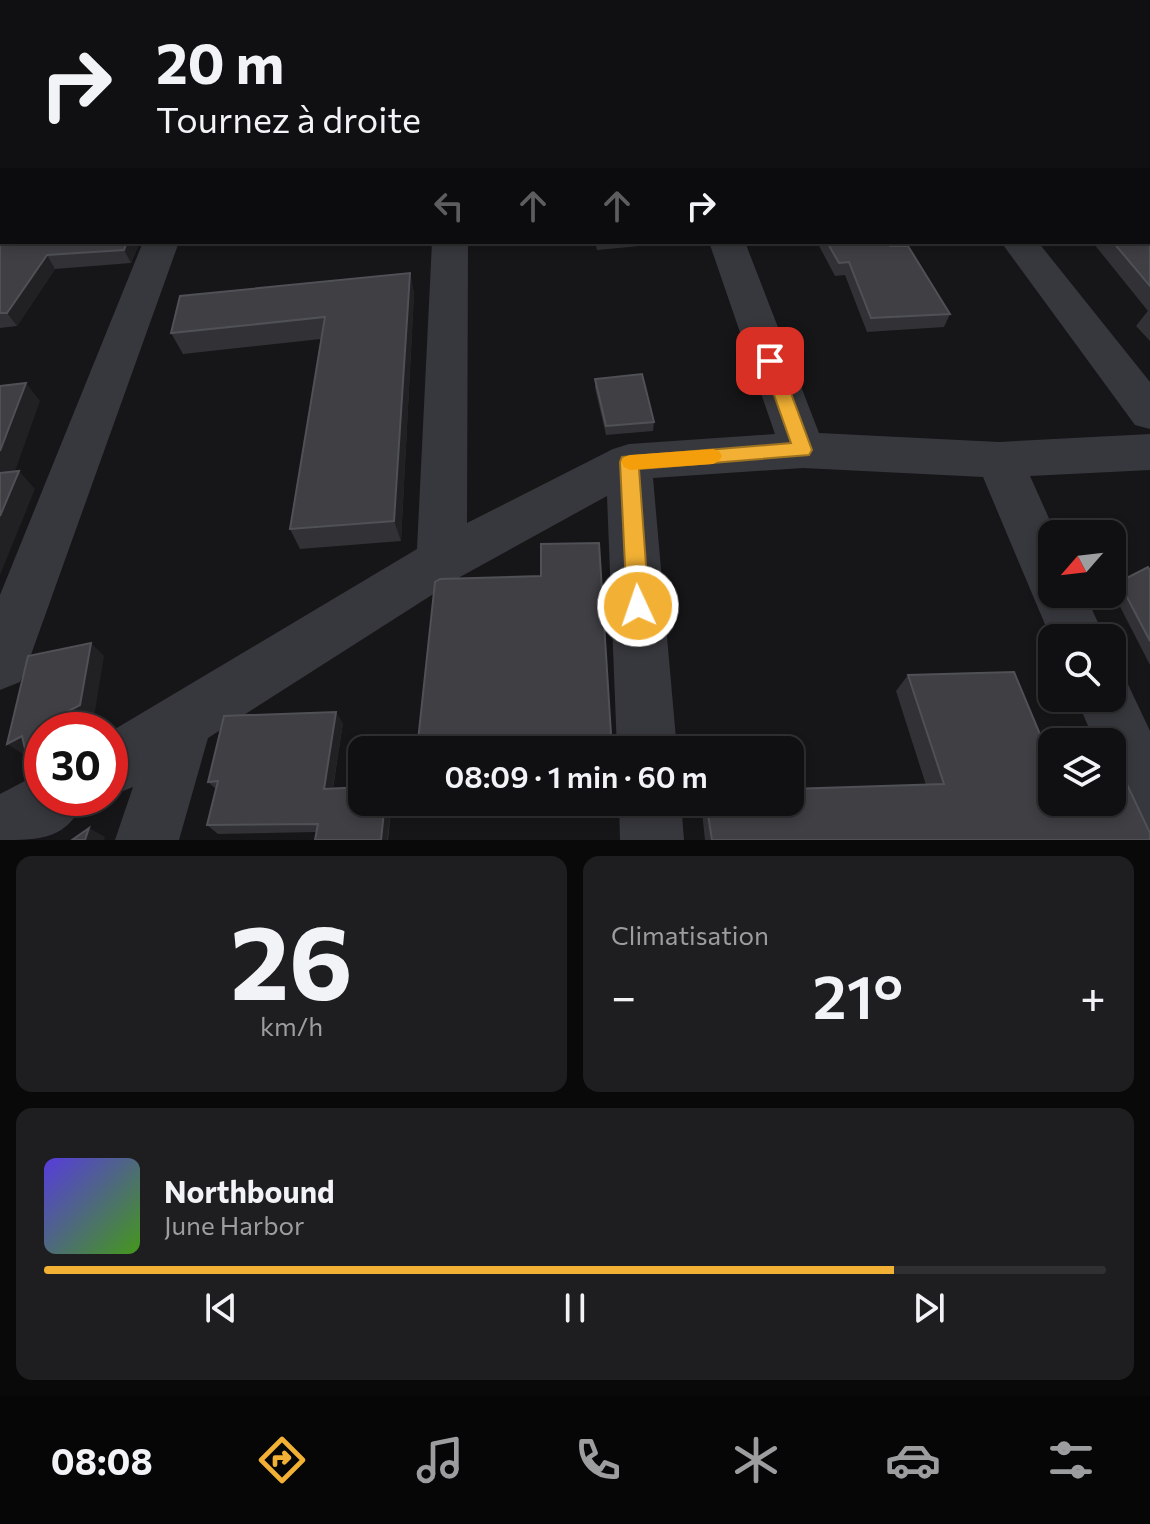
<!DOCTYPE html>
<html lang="fr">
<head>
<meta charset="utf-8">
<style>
	body { margin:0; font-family:Commissioner,sans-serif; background:#1e1e20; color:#f1f3f6; height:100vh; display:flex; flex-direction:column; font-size:30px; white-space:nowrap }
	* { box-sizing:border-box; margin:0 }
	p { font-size:26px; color:#9c9d9f }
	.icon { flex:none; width:44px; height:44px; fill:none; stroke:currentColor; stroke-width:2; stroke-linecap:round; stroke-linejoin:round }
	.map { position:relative; height:840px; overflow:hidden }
	.drawer { display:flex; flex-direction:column; gap:16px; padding:16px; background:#09090a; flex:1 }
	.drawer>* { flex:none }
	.banner { position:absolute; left:0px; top:0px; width:1150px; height:244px; box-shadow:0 4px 12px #0003,0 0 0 2px #303032; background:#101012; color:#f1f3f6; overflow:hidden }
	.needle { width:52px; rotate:242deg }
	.buttons { position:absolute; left:1038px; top:520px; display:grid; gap:16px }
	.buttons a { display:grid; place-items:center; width:88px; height:88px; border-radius:16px; background:#101012; box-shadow:0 4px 12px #0003,0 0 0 2px #303032; font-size:40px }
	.speed { position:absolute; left:24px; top:712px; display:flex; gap:16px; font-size:40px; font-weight:700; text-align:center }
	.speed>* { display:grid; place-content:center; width:104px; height:104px; border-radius:50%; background:#101012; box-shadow:0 4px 12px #0003,0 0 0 2px #303032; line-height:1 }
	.speed .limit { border:12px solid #d22; background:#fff; color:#111 }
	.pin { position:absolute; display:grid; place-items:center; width:68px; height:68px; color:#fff; margin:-34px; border-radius:16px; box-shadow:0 4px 12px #0006 }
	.me { position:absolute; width:88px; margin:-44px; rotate:357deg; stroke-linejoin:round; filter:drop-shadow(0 0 6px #0008) }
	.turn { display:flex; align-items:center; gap:28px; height:168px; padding:0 24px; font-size:36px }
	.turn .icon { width:104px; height:104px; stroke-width:2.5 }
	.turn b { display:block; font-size:56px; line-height:68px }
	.lanes { display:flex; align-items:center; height:76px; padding:0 24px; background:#0003; justify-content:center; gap:40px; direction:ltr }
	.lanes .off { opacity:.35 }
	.big { font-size:60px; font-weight:600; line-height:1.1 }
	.drawer .widget { flex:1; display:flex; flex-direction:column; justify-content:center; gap:12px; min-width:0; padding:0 28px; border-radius:16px; background:#1e1e20 }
	.drawer .dial { align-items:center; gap:0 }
	.dial b { font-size:104px; line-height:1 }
	.song { display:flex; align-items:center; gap:24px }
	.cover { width:96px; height:96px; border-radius:12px; background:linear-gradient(135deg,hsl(250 70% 55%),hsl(100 70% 35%)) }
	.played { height:8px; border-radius:4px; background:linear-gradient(90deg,#f2b134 80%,#303032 80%) }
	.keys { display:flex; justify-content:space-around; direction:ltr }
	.heat { display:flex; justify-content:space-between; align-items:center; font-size:44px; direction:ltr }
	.drawer .tiles { flex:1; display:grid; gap:16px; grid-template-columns:1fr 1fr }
	.widget:last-child { grid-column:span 2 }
	.trip { position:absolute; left:348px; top:736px; width:456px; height:80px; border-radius:16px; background:#101012; box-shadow:0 4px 12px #0003,0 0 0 2px #303032; font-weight:600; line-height:80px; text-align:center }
	.tab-bar { display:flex; height:128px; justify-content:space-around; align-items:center; background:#060607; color:#9c9d9f }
	.tab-bar .icon { width:56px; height:56px }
	.tab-bar .current { color:#f2b134 }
	.tab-bar b { font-size:36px; color:#f1f3f6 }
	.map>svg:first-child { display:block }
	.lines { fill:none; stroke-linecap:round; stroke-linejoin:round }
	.street { fill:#37383d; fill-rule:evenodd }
	.wall { fill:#323236 }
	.shaded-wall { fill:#212124 }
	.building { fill:#3f3f44; stroke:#4f5156; stroke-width:2 }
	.route { fill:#f2b134; stroke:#9d7322; stroke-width:2 }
	.slow { fill:#f59e0b }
</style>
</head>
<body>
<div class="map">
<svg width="1150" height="840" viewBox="0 0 1150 840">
	<rect width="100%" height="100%" fill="#161618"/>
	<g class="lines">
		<path class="street" d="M 917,0 L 943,0 L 944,2 L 918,2 Z
			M 1148,65 L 1150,65 L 1150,82 L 1148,82 Z
			M 1148,143 L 1150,143 L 1150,162 L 1148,162 Z
			M 143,242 L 179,242 L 28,663 L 20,682 L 0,690 L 0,595 Z
			M 432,242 L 468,242 L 467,523 L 613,449 L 629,444 L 775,434 L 709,242 L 745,242 L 819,433 L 999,442 L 1150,434 L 1150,470 L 1030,476 L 1056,534 L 1052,534 L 1052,594 L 1085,594 L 1105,638 L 1052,638 L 1052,641 L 983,477 L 803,468 L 653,478 L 677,750 L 617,750 L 607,496 L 460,577 L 208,738 L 179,840 L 115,840 L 133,787 L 110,796 L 110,732 L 417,549 Z
			M 1001,242 L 1038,242 L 1150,382 L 1150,429 L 1135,425 Z
			M 1112,673 L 1125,678 L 1150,731 L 1150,831 L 1128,822 L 1112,784 L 1112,742 L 1095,742 L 1076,698 L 1112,698 Z
			M 42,772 L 42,798 L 85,798 C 68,840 41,840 0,840 L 0,794 Z
			M 619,802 L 681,802 L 684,840 L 620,840 Z"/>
	</g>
	<path class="wall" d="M 994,0 L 1143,0 L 1147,2 L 998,2 Z
		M 0,132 L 2,242 L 140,242 L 131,263 L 55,269 L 17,326 L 0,328 Z
		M 1150,158 L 1150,341 L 1136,326 L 1147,312 L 1148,311 L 1094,244 L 1052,246 L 1049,242 L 1148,242 Z
		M 595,242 L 650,242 L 650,245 L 597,250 Z
		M 817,242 L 888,242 L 950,314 L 944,327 L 867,332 L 845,275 L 835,276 Z
		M 410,273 L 414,294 L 401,541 L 300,549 L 290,529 L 321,339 L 183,354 L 171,333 Z
		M 595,379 L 654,422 L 653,431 L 606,435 L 595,388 Z
		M 1150,570 L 1150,665 L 1112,591 L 1112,589 L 1119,582 Z
		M 908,675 L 1052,802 L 1150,840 L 705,840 L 701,802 L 790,802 L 926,785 L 896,691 Z
		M 343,723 L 333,788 L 392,802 L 388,840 L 315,840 L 316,832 L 218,834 L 207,825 L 216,789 L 208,782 Z"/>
	<path class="shaded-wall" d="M 127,242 L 140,242 L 131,263 L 124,250 Z
		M 47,255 L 55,269 L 17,326 L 7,313 Z
		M 410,273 L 414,294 L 401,541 L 394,521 Z
		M 26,383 L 40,401 L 8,491 L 0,483 L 0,451 Z
		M 19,471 L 35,489 L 0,575 L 0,516 Z
		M 91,643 L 104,656 L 94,717 L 74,727 L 74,730 L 63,730 L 59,716 Z
		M 336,712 L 343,723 L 331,798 L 324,789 Z
		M 22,736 L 38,747 L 23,754 L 7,744 Z
		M 42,764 L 42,778 L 30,770 Z
		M 385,802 L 392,802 L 387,840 L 381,840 Z
		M 89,828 L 105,837 L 104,840 L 85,840 Z"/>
	<path class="building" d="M 611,0 L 778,0 L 779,2 L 611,2 Z
		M 1015,0 L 1143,0 L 1147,2 L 1019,2 Z
		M 1148,2 L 1150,3 L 1150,52 L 1148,53 Z
		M 2,131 L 2,242 L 127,242 L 124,250 L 47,255 L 7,313 L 0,313 L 0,132 Z
		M 1148,156 L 1150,158 L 1150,286 L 1113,242 L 1148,242 Z
		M 827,242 L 888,242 L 890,246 L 908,246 L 950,314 L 871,318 L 849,262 L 839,263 Z
		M 410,273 L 394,521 L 290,529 L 325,317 L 171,333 L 180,296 Z
		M 642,374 L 654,422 L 606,426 L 595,379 Z
		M 26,383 L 0,451 L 0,386 Z
		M 19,471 L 0,516 L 0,473 Z
		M 599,543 L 612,750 L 417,750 L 435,582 L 440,579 L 541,576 L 541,544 Z
		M 1148,567 L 1150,570 L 1150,641 L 1119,582 Z
		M 91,643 L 80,705 L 59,716 L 63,730 L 42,730 L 42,764 L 30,770 L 22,736 L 7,744 L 28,656 Z
		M 1014,672 L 1052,763 L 1052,802 L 1112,802 L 1112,779 L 1124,778 L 1150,833 L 1150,840 L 712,840 L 706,802 L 790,802 L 790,789 L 944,784 L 908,675 Z
		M 336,712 L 324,789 L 362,787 L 362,802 L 385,802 L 381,840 L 315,840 L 318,824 L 207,825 L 218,781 L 208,782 L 224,716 Z
		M 89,828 L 85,840 L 72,840 Z"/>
	<path class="route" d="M 770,355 L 779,361 L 812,450 L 809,455 L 639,469 L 649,606 L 646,613 L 638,616 L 630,613 L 627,606 L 620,462 L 622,457 L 791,443 L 762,361 Z"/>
	<path class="slow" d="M 713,449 L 719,451 L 722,456 L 719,461 L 713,464 L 630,470 L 624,467 L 621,462 L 624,457 L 630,455 Z"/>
</svg>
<div class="buttons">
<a><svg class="needle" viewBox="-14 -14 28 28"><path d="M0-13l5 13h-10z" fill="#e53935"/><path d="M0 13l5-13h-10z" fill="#9c9d9f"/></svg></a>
<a><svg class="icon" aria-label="search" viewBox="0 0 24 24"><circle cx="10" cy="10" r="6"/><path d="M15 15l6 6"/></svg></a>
<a><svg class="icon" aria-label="layers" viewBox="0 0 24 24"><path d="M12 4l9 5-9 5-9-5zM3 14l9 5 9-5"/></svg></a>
</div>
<div class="speed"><div class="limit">30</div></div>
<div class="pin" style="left:770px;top:361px;background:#d93025"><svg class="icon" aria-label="arrive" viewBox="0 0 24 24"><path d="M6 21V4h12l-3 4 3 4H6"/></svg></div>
<svg class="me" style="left:638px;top:606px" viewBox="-20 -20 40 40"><circle r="17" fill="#f2b134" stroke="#fff" stroke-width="3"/><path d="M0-11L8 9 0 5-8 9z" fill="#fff"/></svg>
<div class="trip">08:09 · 1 min · 60 m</div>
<div class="banner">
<div class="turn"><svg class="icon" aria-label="right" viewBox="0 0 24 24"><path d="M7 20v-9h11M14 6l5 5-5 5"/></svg><div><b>20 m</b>Tournez à droite</div></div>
<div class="lanes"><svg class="icon off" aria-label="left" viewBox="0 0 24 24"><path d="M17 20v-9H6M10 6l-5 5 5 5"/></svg><svg class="icon off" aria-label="ahead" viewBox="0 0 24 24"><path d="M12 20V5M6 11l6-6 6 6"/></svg><svg class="icon off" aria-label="ahead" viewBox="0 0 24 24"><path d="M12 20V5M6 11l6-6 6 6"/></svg><svg class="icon" aria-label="right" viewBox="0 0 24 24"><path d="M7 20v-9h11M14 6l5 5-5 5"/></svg></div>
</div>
</div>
<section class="drawer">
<div class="tiles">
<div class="widget dial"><b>26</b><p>km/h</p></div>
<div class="widget"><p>Climatisation</p>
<div class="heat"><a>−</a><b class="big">21°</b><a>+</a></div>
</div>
<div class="widget">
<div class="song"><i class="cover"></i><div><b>Northbound</b><p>June Harbor</p></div></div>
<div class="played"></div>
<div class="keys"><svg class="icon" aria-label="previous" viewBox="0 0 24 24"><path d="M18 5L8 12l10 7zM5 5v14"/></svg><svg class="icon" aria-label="pause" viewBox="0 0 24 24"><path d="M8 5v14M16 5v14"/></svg><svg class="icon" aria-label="next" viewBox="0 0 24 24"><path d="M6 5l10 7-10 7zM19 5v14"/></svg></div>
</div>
</div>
</section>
<nav class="tab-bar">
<b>08:08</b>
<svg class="icon current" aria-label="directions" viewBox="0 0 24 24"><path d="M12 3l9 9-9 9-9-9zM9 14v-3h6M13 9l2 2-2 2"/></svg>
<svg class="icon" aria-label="music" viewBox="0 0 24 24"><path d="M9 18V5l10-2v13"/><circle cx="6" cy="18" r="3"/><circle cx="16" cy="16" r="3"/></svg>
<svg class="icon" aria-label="phone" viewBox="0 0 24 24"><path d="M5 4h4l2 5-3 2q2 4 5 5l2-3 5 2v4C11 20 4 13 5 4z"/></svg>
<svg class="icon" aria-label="climate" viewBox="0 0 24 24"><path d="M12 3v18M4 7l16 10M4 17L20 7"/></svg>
<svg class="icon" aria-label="car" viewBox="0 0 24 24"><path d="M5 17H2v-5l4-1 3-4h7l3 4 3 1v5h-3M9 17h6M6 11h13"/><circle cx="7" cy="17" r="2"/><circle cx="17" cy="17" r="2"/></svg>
<svg class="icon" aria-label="filters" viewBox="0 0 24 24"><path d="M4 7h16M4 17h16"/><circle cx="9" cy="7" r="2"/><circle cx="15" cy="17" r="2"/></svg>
</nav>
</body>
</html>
